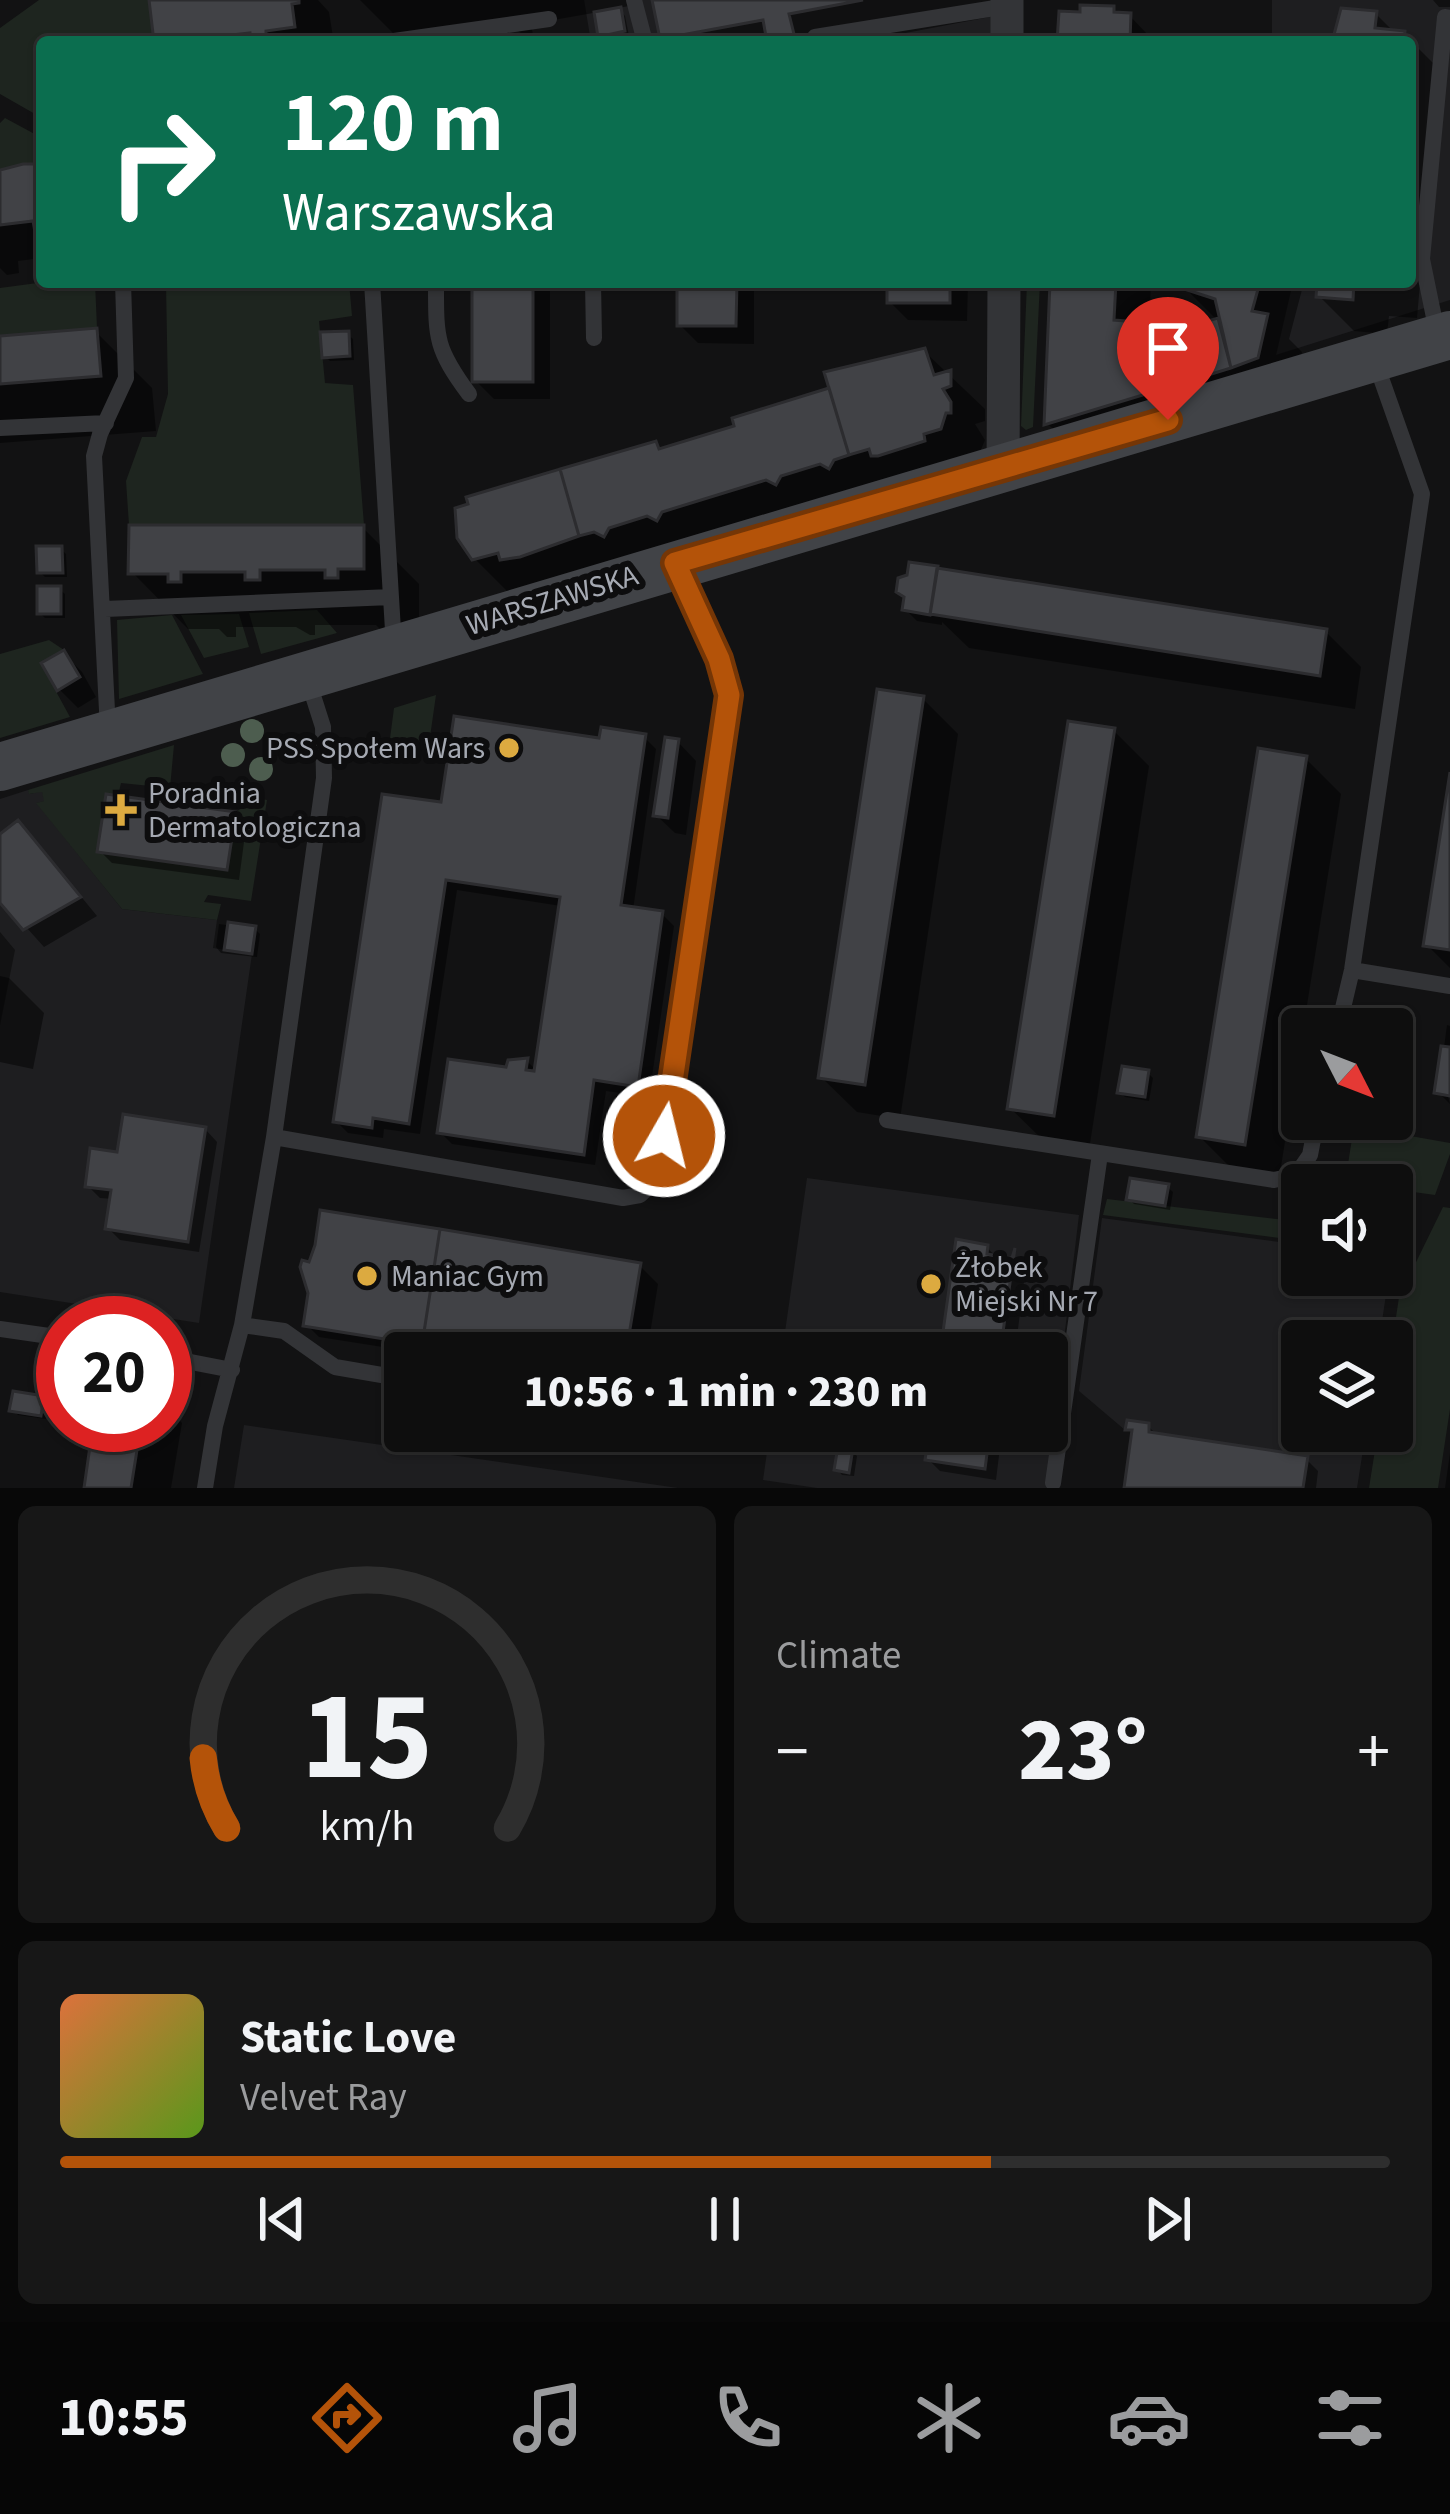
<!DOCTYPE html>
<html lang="en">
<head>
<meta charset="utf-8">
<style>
	body { margin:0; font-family:"Source Sans 3",sans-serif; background:#171717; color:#f1f3f6; height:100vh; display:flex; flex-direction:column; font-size:45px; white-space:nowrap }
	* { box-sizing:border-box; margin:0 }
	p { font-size:39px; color:#9b9c9e }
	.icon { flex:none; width:66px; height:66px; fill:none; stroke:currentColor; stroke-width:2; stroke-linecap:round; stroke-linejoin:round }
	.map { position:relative; height:1488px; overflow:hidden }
	.drawer { display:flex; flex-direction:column; gap:18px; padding:18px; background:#080808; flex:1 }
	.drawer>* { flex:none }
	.guide { position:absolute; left:36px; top:36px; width:1380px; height:252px; border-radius:12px; box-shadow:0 3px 9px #0004,0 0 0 3px #2e2e2e; background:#0b6e4f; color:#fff; overflow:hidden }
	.needle { width:78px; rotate:132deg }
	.fabs { position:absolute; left:1281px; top:1008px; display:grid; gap:24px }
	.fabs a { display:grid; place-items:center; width:132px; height:132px; border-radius:12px; background:#0e0e0e; box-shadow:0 3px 9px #0004,0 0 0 3px #2e2e2e; font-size:60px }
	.speed { position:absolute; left:36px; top:1296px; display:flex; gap:24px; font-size:60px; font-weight:700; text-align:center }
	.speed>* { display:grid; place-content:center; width:156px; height:156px; border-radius:50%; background:#0e0e0e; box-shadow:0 3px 9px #0004,0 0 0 3px #2e2e2e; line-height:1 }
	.speed .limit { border:18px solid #d22; background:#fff; color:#111 }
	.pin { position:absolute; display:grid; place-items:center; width:102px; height:102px; color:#fff; margin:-123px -51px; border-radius:50% 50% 50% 0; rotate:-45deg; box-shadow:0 0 12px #0007 }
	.pin .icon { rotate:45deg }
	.me { position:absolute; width:132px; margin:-66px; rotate:8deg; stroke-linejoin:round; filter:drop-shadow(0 0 9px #0008) }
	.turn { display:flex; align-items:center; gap:42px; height:252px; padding:0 48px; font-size:54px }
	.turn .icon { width:156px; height:156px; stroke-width:2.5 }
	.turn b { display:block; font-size:84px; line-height:102px }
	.big { font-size:90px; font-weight:800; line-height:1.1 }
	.drawer .widget { flex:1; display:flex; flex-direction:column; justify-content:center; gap:18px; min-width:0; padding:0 42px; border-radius:18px; background:#171717 }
	.drawer .dial { align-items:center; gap:0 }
	.dial svg { height:312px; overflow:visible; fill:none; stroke:#2e2e2e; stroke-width:7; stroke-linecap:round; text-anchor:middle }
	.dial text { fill:#f1f3f6; stroke:none }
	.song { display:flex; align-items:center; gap:36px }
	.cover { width:144px; height:144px; border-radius:18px; background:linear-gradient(135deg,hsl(20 70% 55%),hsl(90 70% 35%)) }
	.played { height:12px; border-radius:6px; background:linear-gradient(90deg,#b45309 70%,#2e2e2e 70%) }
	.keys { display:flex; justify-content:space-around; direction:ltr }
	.heat { display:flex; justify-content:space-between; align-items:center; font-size:66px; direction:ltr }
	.drawer .tiles { flex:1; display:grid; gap:18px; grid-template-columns:1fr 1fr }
	.widget:last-child { grid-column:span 2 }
	.trip { position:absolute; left:384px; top:1332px; width:684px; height:120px; border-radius:12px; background:#0e0e0e; box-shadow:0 3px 9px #0004,0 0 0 3px #2e2e2e; font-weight:800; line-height:120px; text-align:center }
	.tab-bar { display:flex; height:192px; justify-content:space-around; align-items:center; background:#060606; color:#9b9c9e }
	.tab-bar .icon { width:84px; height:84px }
	.tab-bar .active { color:#b45309 }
	.tab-bar b { font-size:54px; color:#f1f3f6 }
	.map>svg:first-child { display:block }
	.built { fill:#1e1e20 }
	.green { fill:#1e251f }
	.shadow { fill:#0007 }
	.building { fill:#414246; stroke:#2c2c2f; stroke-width:3 }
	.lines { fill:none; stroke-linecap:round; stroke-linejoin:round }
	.lane { stroke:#333437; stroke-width:16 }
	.street { stroke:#333437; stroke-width:33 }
	.secondary { stroke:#414347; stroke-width:48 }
	.tree { fill:#4d5d4f }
	.route-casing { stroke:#753606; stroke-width:30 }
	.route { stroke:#b45309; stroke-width:21 }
	.poi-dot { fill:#dcaa40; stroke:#0d0d0e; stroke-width:4.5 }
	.labels { text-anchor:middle; stroke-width:12; stroke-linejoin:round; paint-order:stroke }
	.street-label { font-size:30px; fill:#a5a9b2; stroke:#0d0d0e }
	.poi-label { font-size:30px; fill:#a5a9b2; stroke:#0d0d0e; text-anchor:start }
</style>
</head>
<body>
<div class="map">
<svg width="1450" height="1488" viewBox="0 0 1450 1488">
	<rect width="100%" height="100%" fill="#121213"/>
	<path class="built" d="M 584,0 L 992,0 L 996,42 L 591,42 Z
		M 1272,0 L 1450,0 L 1450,300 L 1276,355 L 1293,282 L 1410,282 L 1410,42 L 1272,42 Z
		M 28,790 L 30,794 L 42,791 L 45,801 L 37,803 L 122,909 L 217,920 L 213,948 L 252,954 L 199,1323 L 0,1292 L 0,1025 L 15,950 L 0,932 L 0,799 Z
		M 807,1178 L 1079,1215 L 1046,1488 L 817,1488 L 763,1480 L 770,1431 L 1047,1431 L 1047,1353 L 782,1353 Z
		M 1102,1218 L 1302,1245 L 1302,1275 L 1389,1275 L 1379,1341 L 1302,1341 L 1302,1431 L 1366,1431 L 1357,1488 L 1124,1488 L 1132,1430 L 1125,1430 L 1079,1391 Z
		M 244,1425 L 678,1488 L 234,1488 Z"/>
	<path class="green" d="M 39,0 L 149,0 L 154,42 L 42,42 L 42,118 L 0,94 L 0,28 Z
		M 5,118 L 42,138 L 42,164 L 0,170 L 0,123 Z
		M 45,282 L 95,282 L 97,328 L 0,336 L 0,288 Z
		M 182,282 L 349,282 L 352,316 L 319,321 L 325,383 L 353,385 L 364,525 L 129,525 L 126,481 L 142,437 L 156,437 L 168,394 L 166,284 Z
		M 1027,282 L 1040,282 L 1033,427 L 1026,430 L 1021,426 Z
		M 317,610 L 337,633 L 261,654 L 249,613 Z
		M 239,614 L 249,647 L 204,658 L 181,615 Z
		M 172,615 L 203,674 L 119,699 L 117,620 Z
		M 49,640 L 64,650 L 41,664 L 70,717 L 0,738 L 0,654 Z
		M 436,695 L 429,744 L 414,750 L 389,746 L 394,708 Z
		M 174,745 L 170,788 L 121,783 L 118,796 L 106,794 L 97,852 L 236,812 L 256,798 L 267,800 L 251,901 L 208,895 L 204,902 L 221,904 L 217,920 L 122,909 L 36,803 L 44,801 L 42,792 L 29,794 L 28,790 Z
		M 1354,1126 L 1450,1143 L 1450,1154 L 1435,1195 L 1392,1189 L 1392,1185 L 1345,1183 Z
		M 1107,1199 L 1302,1222 L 1302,1241 L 1103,1215 Z
		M 1443,1207 L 1450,1208 L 1450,1409 L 1438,1488 L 1369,1488 L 1378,1431 L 1392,1431 L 1392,1344 L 1399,1297 Z"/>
	<path class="shadow" d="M 152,0 L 318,0 L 329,12 L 333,37 L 326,42 L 158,42 Z
		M 360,0 L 634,0 L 635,5 L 618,8 L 625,16 L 629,36 L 606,40 L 593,13 L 531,24 L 533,35 L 524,36 L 515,28 L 456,39 L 456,42 L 402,42 Z
		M 655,0 L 992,0 L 995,16 L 858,42 L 667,42 Z
		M 1433,0 L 1450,0 L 1450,7 L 1439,7 Z
		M 1113,9 L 1119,16 L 1130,16 L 1148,35 L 1148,42 L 1060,42 Z
		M 1376,14 L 1395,33 L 1404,34 L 1439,69 L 1417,318 L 1389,316 L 1387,334 L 1354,331 L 1319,296 L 1319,282 L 1410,282 L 1410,42 L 1335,42 Z
		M 42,166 L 42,258 L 18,261 L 19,273 L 7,275 L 0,268 L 0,172 Z
		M 475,282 L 550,282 L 550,399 L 494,399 L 475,380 Z
		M 680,282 L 754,282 L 754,344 L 698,343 L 680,325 Z
		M 890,282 L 968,282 L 967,321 L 908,320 L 890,302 Z
		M 1053,282 L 1151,282 L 1149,326 L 1161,337 L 1218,321 L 1184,287 L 1186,282 L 1304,282 L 1289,339 L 1302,352 L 1292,393 L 1082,458 L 1047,423 Z
		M 96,332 L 152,388 L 156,431 L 0,443 L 0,339 Z
		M 347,334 L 353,339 L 354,360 L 330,361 L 325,356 Z
		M 924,351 L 985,409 L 985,421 L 975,424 L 985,440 L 975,464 L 510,594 L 474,558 L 656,444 L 662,451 L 738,428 Z
		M 363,528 L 419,584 L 419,624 L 384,633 L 376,625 L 315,625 L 315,635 L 310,635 L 296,627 L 236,627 L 236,637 L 227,637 L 219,629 L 188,629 L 132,572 Z
		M 61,549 L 66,554 L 67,577 L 45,577 L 40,572 Z
		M 59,589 L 65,594 L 65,618 L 45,618 L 40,613 Z
		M 906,598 L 1325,631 L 1361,667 L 1355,709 L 969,648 L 942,622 L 942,625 L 917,621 L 905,609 Z
		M 64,654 L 82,672 L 96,697 L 78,708 L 59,689 Z
		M 923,699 L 958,734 L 900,1119 L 857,1112 L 821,1077 Z
		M 1114,731 L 1149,766 L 1089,1150 L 1046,1143 L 1010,1108 Z
		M 644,737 L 656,749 L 633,910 L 662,914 L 674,926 L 649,1097 L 606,1091 L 595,1165 L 452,1144 L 440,1132 L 509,1071 L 527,1061 L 537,1071 L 561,906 L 457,890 L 420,1134 L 384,1129 L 383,1138 L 348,1133 L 336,1121 L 444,805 L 601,741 Z
		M 678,742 L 696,761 L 686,835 L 675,833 L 656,815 Z
		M 1306,759 L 1341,794 L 1279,1179 L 1234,1171 L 1199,1136 Z
		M 1450,792 L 1450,968 L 1426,944 Z
		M 187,796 L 211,800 L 216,805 L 215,812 L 234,815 L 246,827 L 239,880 L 112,863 L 100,851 L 186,808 Z
		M 0,837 L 38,844 L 97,916 L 44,947 L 0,898 Z
		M 219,924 L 255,929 L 260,934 L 257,957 L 221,953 L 216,947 Z
		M 0,976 L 9,978 L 44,1013 L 33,1069 L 0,1062 Z
		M 1447,1025 L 1450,1026 L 1450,1093 L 1447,1092 L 1450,1104 L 1438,1092 Z
		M 1148,1073 L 1153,1078 L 1149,1101 L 1125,1097 L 1120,1092 Z
		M 205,1129 L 217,1142 L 199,1252 L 120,1240 L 108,1228 L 113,1199 L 100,1198 L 88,1186 L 120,1155 Z
		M 1167,1187 L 1173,1192 L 1170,1210 L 1134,1204 L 1129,1199 Z
		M 987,1248 L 999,1259 L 1012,1261 L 1025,1273 L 1015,1353 L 943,1353 Z
		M 639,1265 L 658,1284 L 647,1353 L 421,1353 L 319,1337 L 307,1325 Z
		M 1047,1359 L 1058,1370 L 1054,1397 L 1047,1396 Z
		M 43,1399 L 48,1404 L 46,1419 L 18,1415 L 13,1410 Z
		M 165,1406 L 182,1423 L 171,1488 L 87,1488 L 96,1425 L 165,1425 Z
		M 1148,1426 L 1158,1436 L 1306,1459 L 1318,1471 L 1316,1488 L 1127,1488 L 1135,1433 L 1129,1427 Z
		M 568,1431 L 634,1431 L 633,1436 L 605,1432 L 603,1445 L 578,1441 Z
		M 932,1431 L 1002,1431 L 996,1480 L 940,1471 L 928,1459 Z
		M 852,1451 L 857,1456 L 854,1476 L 842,1475 L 837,1469 Z
		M 1450,1453 L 1450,1488 L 1445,1488 Z"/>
	<path class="building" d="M 149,0 L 299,0 L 299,3 L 292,4 L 295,27 L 266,31 L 266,39 L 251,41 L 250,33 L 205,38 L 206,42 L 189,42 L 188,38 L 154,42 Z
		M 652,0 L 863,0 L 789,14 L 796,42 L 767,42 L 763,20 L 660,39 Z
		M 1080,5 L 1114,6 L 1114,12 L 1131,13 L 1130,42 L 1057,42 L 1059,11 L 1080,12 Z
		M 621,7 L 625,31 L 598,37 L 594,12 Z
		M 1341,8 L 1377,11 L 1375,28 L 1405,31 L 1404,42 L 1332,42 Z
		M 23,164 L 42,164 L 42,231 L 35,232 L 33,221 L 0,225 L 0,170 Z
		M 472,282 L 533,282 L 533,382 L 472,382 Z
		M 677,282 L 737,282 L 736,326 L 677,326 Z
		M 887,282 L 950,282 L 950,303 L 887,303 Z
		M 1050,282 L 1116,282 L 1114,320 L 1151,323 L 1166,388 L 1044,425 Z
		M 1183,282 L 1260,282 L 1252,311 L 1268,314 L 1258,358 L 1231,368 L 1215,299 L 1181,288 Z
		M 1317,282 L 1383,282 L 1354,282 L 1353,300 L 1316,297 Z
		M 1218,318 L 1231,368 L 1166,388 L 1155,336 Z
		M 97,328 L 101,376 L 0,384 L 0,336 Z
		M 349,331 L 350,356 L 322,358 L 320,332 Z
		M 925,348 L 934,375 L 951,370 L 951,386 L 943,389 L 951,402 L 951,413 L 946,413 L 941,429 L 924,434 L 925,441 L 878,456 L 871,456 L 869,449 L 849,455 L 824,372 Z
		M 829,388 L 849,455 L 834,460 L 829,469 L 820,464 L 781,476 L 776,485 L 766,480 L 662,512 L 657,521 L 647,516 L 609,528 L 604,537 L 594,532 L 579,536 L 560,469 L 656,441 L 659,449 L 734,426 L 732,418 Z
		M 560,469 L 579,536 L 520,557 L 500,560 L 498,553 L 472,560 L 457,538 L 455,508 L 468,504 L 466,497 Z
		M 129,525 L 364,525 L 364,569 L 338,569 L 338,578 L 325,578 L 325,570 L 260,570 L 260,580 L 245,580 L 245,572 L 181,572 L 181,582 L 168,582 L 168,574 L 128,574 Z
		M 36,546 L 62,546 L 63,573 L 37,573 Z
		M 909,562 L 938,566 L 930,615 L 902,610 L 904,597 L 896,592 L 898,578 L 907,575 Z
		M 937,568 L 1327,629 L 1320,676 L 930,614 Z
		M 37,586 L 61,586 L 61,614 L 37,614 Z
		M 64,650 L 80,677 L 57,691 L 41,663 Z
		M 877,689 L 924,696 L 865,1085 L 818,1078 Z
		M 454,716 L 599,738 L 601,727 L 646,734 L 621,905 L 663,911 L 638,1087 L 594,1080 L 584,1155 L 437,1133 L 448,1059 L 506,1067 L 508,1060 L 528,1058 L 526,1070 L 534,1071 L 560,897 L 446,880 L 409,1124 L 373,1118 L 372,1128 L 333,1122 L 382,794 L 441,802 Z
		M 1068,721 L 1115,728 L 1054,1116 L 1007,1109 Z
		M 665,737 L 679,739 L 668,818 L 653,816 Z
		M 1258,748 L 1307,756 L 1245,1145 L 1196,1137 Z
		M 1450,772 L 1450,950 L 1423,946 Z
		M 106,794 L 236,812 L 227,870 L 97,852 Z
		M 18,820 L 81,897 L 23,930 L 0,903 L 0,834 Z
		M 228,922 L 256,926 L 252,954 L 224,950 Z
		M 1441,1046 L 1450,1047 L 1450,1096 L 1434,1093 Z
		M 1122,1066 L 1149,1070 L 1145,1097 L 1117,1093 Z
		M 123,1114 L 206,1127 L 188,1242 L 105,1229 L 111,1190 L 85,1187 L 90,1148 L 117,1152 Z
		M 1130,1178 L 1169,1184 L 1165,1206 L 1126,1200 Z
		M 320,1210 L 440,1229 L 422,1345 L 303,1326 L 308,1293 L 300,1267 L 302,1260 L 309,1262 L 315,1245 Z
		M 440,1229 L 641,1263 L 626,1353 L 443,1353 L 444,1347 L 422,1345 Z
		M 956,1239 L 988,1245 L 987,1254 L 1012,1258 L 1015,1248 L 1000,1353 L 940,1353 Z
		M 13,1391 L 44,1396 L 41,1416 L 9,1411 Z
		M 1127,1420 L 1149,1423 L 1149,1432 L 1308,1456 L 1303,1488 L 1124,1488 L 1132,1430 L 1125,1430 Z
		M 93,1425 L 141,1425 L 131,1488 L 84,1488 Z
		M 929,1431 L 990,1431 L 985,1469 L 925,1460 Z
		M 838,1446 L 853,1448 L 849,1473 L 834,1470 Z"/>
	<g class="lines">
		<path class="lane" d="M 634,0 L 645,42
			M 815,37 L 1007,6
			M 387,42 L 549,19
			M 372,282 L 394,647
			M 436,282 C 436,338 435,348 469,394
			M 593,282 L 594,338
			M 1438,337 L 1422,259 L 1445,17 L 1450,18
			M 0,428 L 106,423
			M 105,609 L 391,597
			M 108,730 L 94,456 L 100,434 L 126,378 L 123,282
			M 1352,970 L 1450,986
			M 1338,1029 L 1352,970 L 1422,494 L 1375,361
			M 887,1120 L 1274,1180 L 1296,1175 L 1310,1155 L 1317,1119
			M 274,1137 L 623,1198 L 640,1195 L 655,1181 L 729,695 L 719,659 L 679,571
			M 242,1325 L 284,1331 L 335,1367 L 405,1379
			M 0,1329 L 63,1338
			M 165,1357 L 232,1370
			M 1053,1483 L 1100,1154
			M 205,1488 L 215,1426 L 242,1325 L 274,1137 L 324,778 L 323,727 L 308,680"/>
		<path class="street" d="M 1007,42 L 1007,0
			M 1003,470 L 1004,282"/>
		<path class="secondary" d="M 0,767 L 1450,335"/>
	</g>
	<g class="tree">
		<circle cx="252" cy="731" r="12"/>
		<circle cx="233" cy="755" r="12"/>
		<circle cx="261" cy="769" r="12"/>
	</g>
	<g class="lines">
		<g class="route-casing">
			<path id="route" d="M 664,1136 L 729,695 L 719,659 L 675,563 L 1168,420"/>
		</g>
		<use href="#route" class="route"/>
	</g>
	<g class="poi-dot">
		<circle cx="509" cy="748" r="12"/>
		<path d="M115 792h12v12h12v12h-12v12h-12v-12h-12v-12h12z"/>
		<circle cx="367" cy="1276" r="12"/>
		<circle cx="931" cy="1284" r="12"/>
	</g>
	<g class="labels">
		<g class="street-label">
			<text transform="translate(552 600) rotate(-17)" y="10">WARSZAWSKA</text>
		</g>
		<g class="poi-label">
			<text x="485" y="758" text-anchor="end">PSS Społem Wars</text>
			<text x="148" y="803">Poradnia<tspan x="148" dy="34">Dermatologiczna</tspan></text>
			<text x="955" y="1277">Żłobek<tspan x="955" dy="34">Miejski Nr 7</tspan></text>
			<text x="391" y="1286">Maniac Gym</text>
		</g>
	</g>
</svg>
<div class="fabs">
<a><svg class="needle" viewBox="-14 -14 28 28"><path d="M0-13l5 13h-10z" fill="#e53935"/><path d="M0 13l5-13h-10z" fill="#9b9c9e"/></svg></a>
<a><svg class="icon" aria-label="sound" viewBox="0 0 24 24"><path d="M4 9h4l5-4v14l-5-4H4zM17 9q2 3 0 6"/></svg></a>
<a><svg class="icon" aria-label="layers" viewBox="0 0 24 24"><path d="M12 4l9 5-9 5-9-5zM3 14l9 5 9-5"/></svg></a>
</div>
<div class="speed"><div class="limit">20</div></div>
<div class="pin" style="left:1168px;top:420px;background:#d93025"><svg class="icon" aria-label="arrive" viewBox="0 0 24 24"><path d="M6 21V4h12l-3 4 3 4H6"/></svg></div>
<svg class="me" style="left:664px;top:1136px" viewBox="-20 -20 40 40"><circle r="17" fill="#b45309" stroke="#fff" stroke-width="3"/><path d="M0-11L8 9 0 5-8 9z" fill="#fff"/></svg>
<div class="trip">10:56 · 1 min · 230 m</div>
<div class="guide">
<div class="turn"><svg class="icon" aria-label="right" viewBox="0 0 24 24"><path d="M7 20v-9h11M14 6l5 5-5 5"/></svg><div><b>120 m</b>Warszawska</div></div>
</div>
</div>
<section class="drawer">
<div class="tiles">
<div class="widget dial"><svg viewBox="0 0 100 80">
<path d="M14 69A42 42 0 1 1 86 69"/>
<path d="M14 69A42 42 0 0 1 8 51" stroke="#b45309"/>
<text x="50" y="56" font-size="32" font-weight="700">15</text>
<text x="50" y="72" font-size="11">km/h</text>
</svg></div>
<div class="widget"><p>Climate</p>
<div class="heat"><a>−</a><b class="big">23°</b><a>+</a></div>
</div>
<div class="widget">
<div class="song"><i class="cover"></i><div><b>Static Love</b><p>Velvet Ray</p></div></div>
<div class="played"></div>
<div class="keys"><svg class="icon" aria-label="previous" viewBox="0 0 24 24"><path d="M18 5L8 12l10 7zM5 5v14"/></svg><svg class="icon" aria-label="pause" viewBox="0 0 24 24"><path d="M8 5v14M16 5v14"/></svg><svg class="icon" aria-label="next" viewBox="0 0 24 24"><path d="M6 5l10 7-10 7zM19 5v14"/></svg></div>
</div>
</div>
</section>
<nav class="tab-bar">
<b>10:55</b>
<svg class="icon active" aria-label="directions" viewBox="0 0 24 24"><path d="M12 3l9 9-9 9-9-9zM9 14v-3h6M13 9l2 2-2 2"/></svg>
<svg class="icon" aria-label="music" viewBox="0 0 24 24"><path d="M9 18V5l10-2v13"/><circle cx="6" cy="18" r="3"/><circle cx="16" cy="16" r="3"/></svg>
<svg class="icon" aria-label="phone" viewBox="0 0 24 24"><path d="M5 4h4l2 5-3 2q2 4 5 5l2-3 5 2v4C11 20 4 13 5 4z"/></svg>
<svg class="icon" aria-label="climate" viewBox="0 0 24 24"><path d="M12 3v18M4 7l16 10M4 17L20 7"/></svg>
<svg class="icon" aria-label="car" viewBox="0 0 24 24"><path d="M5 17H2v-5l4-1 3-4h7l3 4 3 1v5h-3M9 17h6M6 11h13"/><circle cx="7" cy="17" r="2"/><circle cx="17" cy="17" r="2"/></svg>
<svg class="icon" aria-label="filters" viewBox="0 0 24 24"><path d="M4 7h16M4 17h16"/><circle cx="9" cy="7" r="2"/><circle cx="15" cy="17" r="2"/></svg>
</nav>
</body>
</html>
